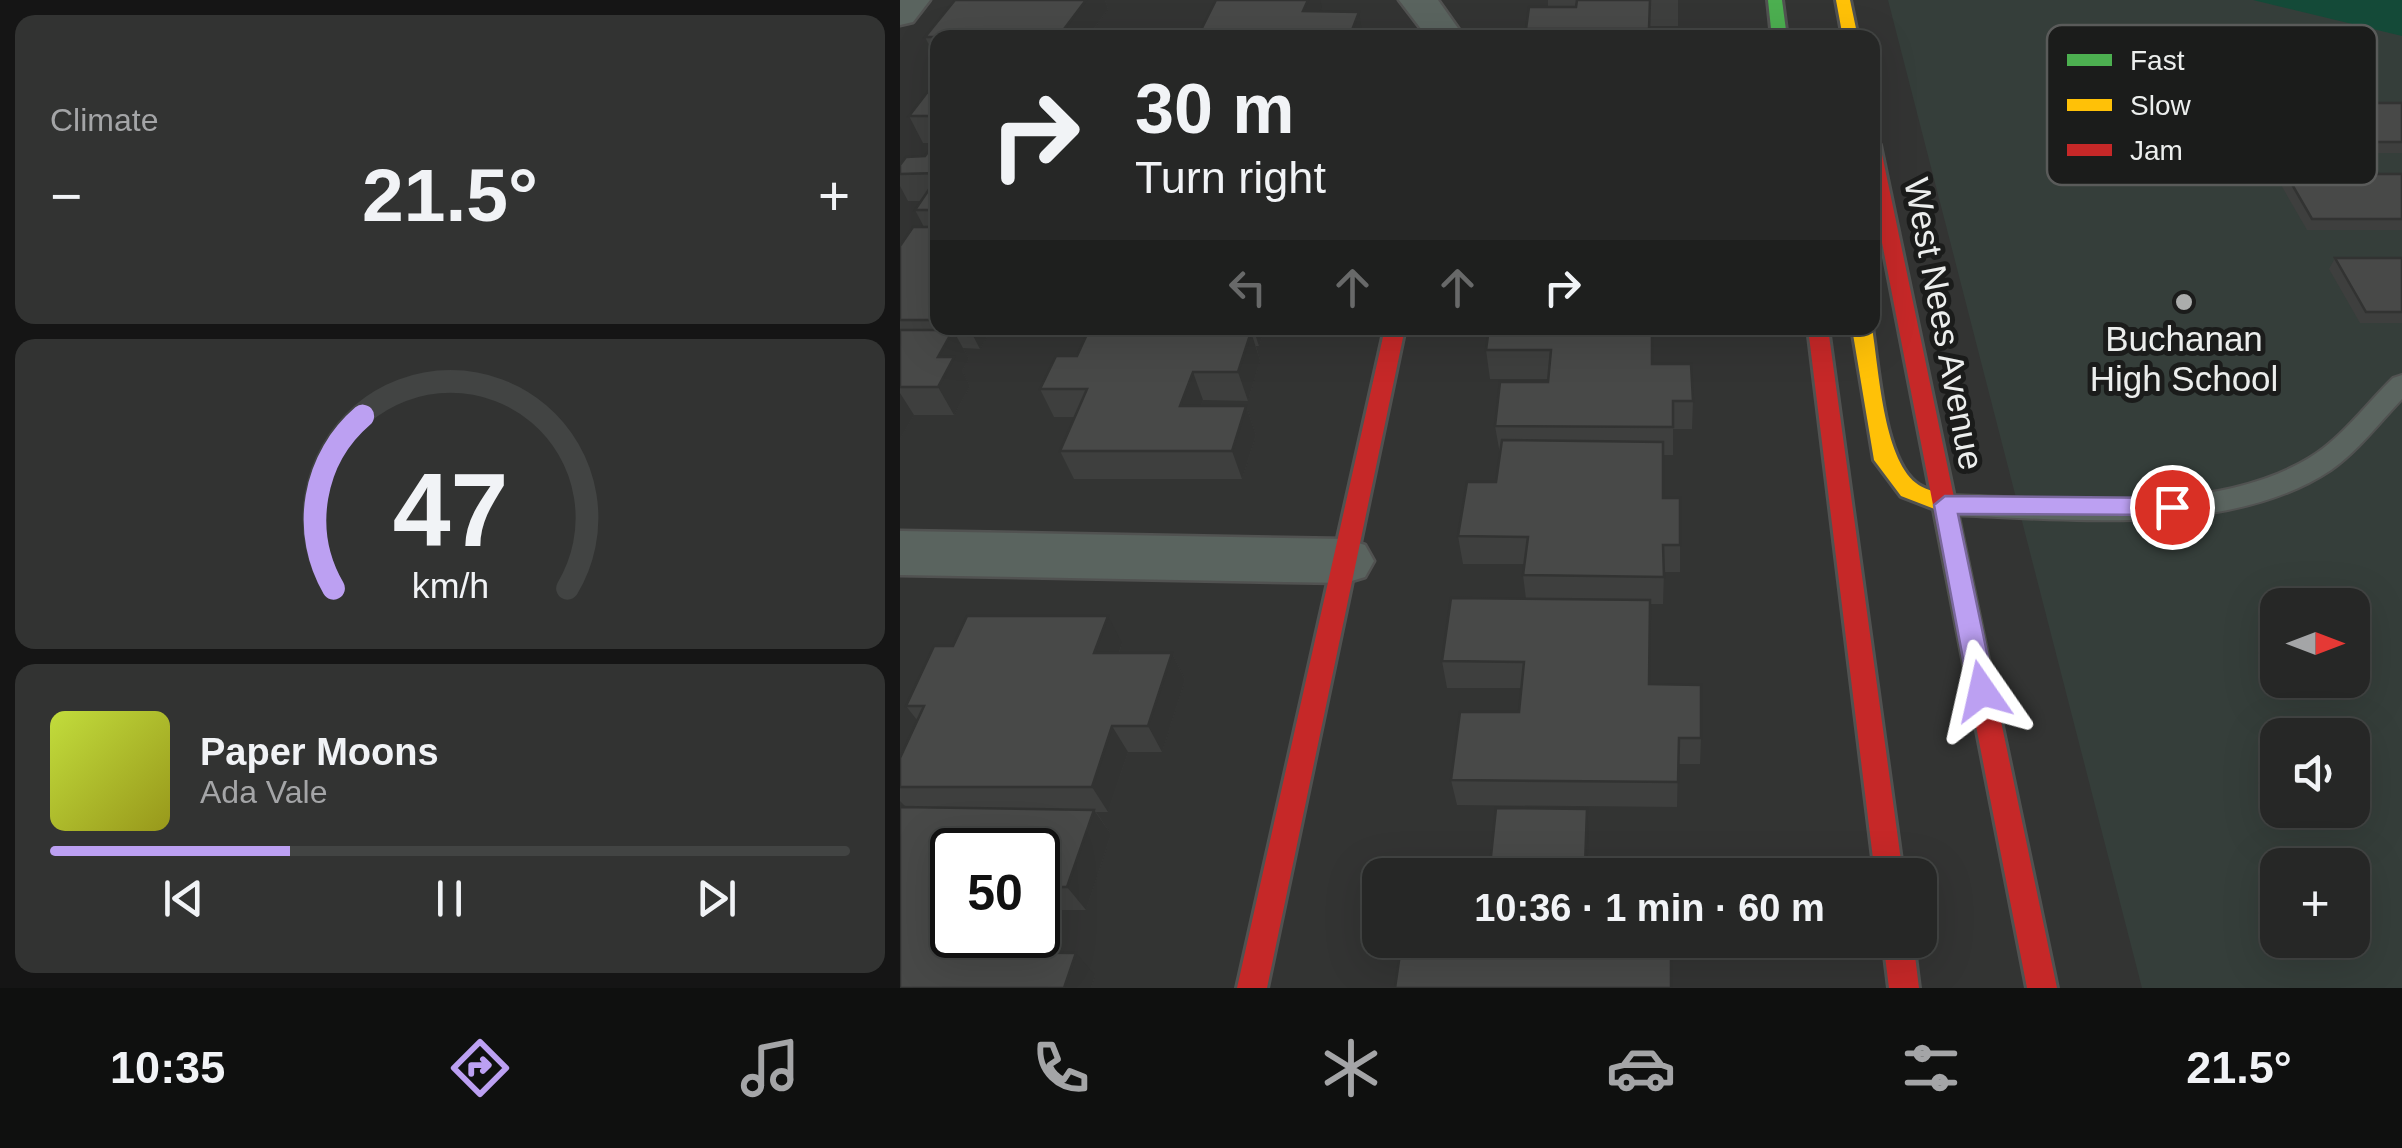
<!DOCTYPE html>
<html lang="en">
<head>
<meta charset="utf-8">
<style>
	body { margin:0; font-family:Helvetica,sans-serif; background:#323332; color:#f1f3f6; height:100vh; display:flex; flex-direction:column; font-size:38px; white-space:nowrap }
	* { box-sizing:border-box; margin:0 }
	p { font-size:32px; color:#a4a5a7 }
	.icon { flex:none; width:55px; height:55px; fill:none; stroke:currentColor; stroke-width:2; stroke-linecap:round; stroke-linejoin:round }
	.map { position:relative; flex:1; overflow:hidden }
	.details { display:flex; flex-direction:column; gap:15px; padding:15px; background:#151515; width:900px }
	.details>* { flex:none }
	.banner { position:absolute; left:30px; top:30px; width:950px; height:305px; border-radius:20px; box-shadow:0 10px 40px #0002,0 0 0 2px #424443; background:#262726; color:#f1f3f6; overflow:hidden }
	.needle { width:65px; rotate:90deg }
	.tools { position:absolute; left:1360px; top:588px; display:grid; gap:20px }
	.tools a { display:grid; place-items:center; width:110px; height:110px; border-radius:20px; background:#262726; box-shadow:0 10px 40px #0002,0 0 0 2px #424443; font-size:50px }
	.speed { position:absolute; left:30px; top:828px; display:flex; gap:20px; font-size:50px; font-weight:700; text-align:center }
	.speed>* { display:grid; place-content:center; width:130px; height:130px; border-radius:50%; background:#262726; box-shadow:0 10px 40px #0002,0 0 0 2px #424443; line-height:1 }
	.speed .limit { border:5px solid #111; border-radius:15px; background:#fff; color:#111 }
	.pin { position:absolute; display:grid; place-items:center; width:85px; height:85px; color:#fff; margin:-42px; border:5px solid #fff; border-radius:50%; box-shadow:0 2px 10px #0007 }
	.me { position:absolute; width:110px; margin:-55px; rotate:349deg; stroke-linejoin:round; filter:drop-shadow(0 0 8px #0008) }
	.turn { display:flex; align-items:center; gap:35px; height:210px; padding:0 40px; font-size:45px }
	.turn .icon { width:130px; height:130px; stroke-width:2.5 }
	.turn b { display:block; font-size:70px; line-height:85px }
	.lanes { display:flex; align-items:center; height:95px; padding:0 40px; background:#0003; justify-content:center; gap:50px; direction:ltr }
	.lanes .off { opacity:.35 }
	.big { font-size:75px; font-weight:800; line-height:1.1 }
	.details .widget { flex:1; display:flex; flex-direction:column; justify-content:center; gap:15px; min-width:0; padding:0 35px; border-radius:20px; background:#323332 }
	.details .dial { align-items:center; gap:0 }
	.dial svg { height:260px; overflow:visible; fill:none; stroke:#424443; stroke-width:7; stroke-linecap:round; text-anchor:middle }
	.dial text { fill:#f1f3f6; stroke:none }
	.song { display:flex; align-items:center; gap:30px }
	.cover { width:120px; height:120px; border-radius:15px; background:linear-gradient(135deg,hsl(70 70% 55%),hsl(60 70% 35%)) }
	.played { height:10px; border-radius:5px; background:linear-gradient(90deg,#bca0f2 30%,#424443 30%) }
	.keys { display:flex; justify-content:space-around; direction:ltr }
	.heat { display:flex; justify-content:space-between; align-items:center; font-size:55px; direction:ltr }
	.trip { position:absolute; left:462px; top:858px; width:575px; height:100px; border-radius:20px; background:#262726; box-shadow:0 10px 40px #0002,0 0 0 2px #424443; font-weight:800; line-height:100px; text-align:center }
	.tab-bar { display:flex; height:160px; justify-content:space-around; align-items:center; background:#0f100f; color:#a4a5a7 }
	.tab-bar .icon { width:70px; height:70px }
	.tab-bar .on { color:#bca0f2 }
	.tab-bar b { font-size:45px; color:#f1f3f6 }
	main { display:flex; flex:1; min-height:0 }
	.map>svg:first-child { display:block }
	.built { fill:#353e3a; fill-rule:evenodd }
	.green { fill:#144a38 }
	.lines { fill:none; stroke-linecap:round; stroke-linejoin:round }
	.lane-casing { stroke:#515251; stroke-width:4 }
	.street-casing { stroke:#515251; stroke-width:5 }
	.fast-casing { stroke:#515251; stroke-width:6 }
	.slow-casing { stroke:#515251; stroke-width:6 }
	.jam-casing { stroke:#515251; stroke-width:6 }
	.lane { fill:#5a645f; fill-rule:evenodd }
	.street { fill:#5a645f; fill-rule:evenodd }
	.fast { fill:#4caf50; fill-rule:evenodd }
	.slow { fill:#ffc107; fill-rule:evenodd }
	.jam { fill:#c62828; fill-rule:evenodd }
	.wall { fill:#3e3f3e }
	.shaded-wall { fill:#323332 }
	.building { fill:#484948; stroke:#323332; stroke-width:2.5 }
	.route { fill:#bca0f2; stroke:#7a689d; stroke-width:2.5 }
	.poi-dot { fill:#abadac; stroke:#1b1c1b; stroke-width:4 }
	.labels { text-anchor:middle; stroke-width:10; stroke-linejoin:round; paint-order:stroke }
	.street-label { font-size:35px; fill:#eceeed; stroke:#1b1c1b }
	.poi-label { font-size:35px; fill:#eceeed; stroke:#1b1c1b }
	.key { fill:#1b1c1b; stroke:#5a5b5a; stroke-width:2.5 }
	.key-label { font-size:28px; fill:#eceeed }
</style>
</head>
<body>
<main>
<section class="details">
<div class="widget"><p>Climate</p>
<div class="heat"><a>−</a><b class="big">21.5°</b><a>+</a></div>
</div>
<div class="widget dial"><svg viewBox="0 0 100 80">
<path d="M14 69A42 42 0 1 1 86 69"/>
<path d="M14 69A42 42 0 0 1 23 16" stroke="#bca0f2"/>
<text x="50" y="56" font-size="32" font-weight="700">47</text>
<text x="50" y="72" font-size="11">km/h</text>
</svg></div>
<div class="widget">
<div class="song"><i class="cover"></i><div><b>Paper Moons</b><p>Ada Vale</p></div></div>
<div class="played"></div>
<div class="keys"><svg class="icon" aria-label="previous" viewBox="0 0 24 24"><path d="M18 5L8 12l10 7zM5 5v14"/></svg><svg class="icon" aria-label="pause" viewBox="0 0 24 24"><path d="M8 5v14M16 5v14"/></svg><svg class="icon" aria-label="next" viewBox="0 0 24 24"><path d="M6 5l10 7-10 7zM19 5v14"/></svg></div>
</div>
</section>
<div class="map">
<svg width="1502" height="988" viewBox="0 0 1502 988">
	<rect width="100%" height="100%" fill="#333433"/>
	<path class="built" d="M 988,0 L 1502,0 L 1502,988 L 1242,988 ZM 1378,605 L 1452,605 L 1452,680 L 1378,680 ZM 1378,735 L 1452,735 L 1452,810 L 1378,810 ZM 1378,865 L 1452,865 L 1452,940 L 1378,940 Z"/>
	<path class="green" d="M 1353,0 L 1502,0 L 1502,36 Z"/>
	<g class="lines">
		<g class="lane-casing">
			<path id="lane" d="M 1502,375 L 1502,399 C 1479,423 1458,451 1431,470 C 1328,539 1163,518 1045,515 L 1035,512 L 1031,505 L 1035,498 L 1045,495 C 1157,497 1310,518 1409,458 C 1442,438 1466,404 1493,378 Z"/>
		</g>
		<g class="street-casing">
			<path id="street" d="M 0,0 L 30,0 L 13,22 L 0,25 Z
				M 499,0 L 538,0 L 565,38 L 528,38 Z
				M 0,531 L 445,539 L 465,545 L 474,561 L 465,577 L 445,583 L 0,575 Z"/>
		</g>
		<g class="fast-casing">
			<path id="fast" d="M 868,0 L 882,0 L 887,38 L 872,38 Z"/>
		</g>
		<g class="slow-casing">
			<path id="slow" d="M 936,0 L 950,0 L 958,38 L 943,38 Z
				M 952,328 L 972,328 C 979,369 983,457 1016,483 C 1028,493 1047,491 1056,505 L 1053,511 L 1045,513 L 1001,496 L 974,460 Z"/>
		</g>
		<g class="jam-casing">
			<path id="jam" d="M 972,140 L 980,145 L 1157,988 L 1127,988 L 972,191 Z
				M 485,328 L 505,328 L 367,988 L 337,988 Z
				M 908,328 L 928,328 L 1003,875 L 975,875 Z
				M 983,940 L 1013,940 L 1019,988 L 989,988 Z"/>
		</g>
		<use href="#lane" class="lane"/>
		<use href="#street" class="street"/>
		<use href="#fast" class="fast"/>
		<use href="#slow" class="slow"/>
		<use href="#jam" class="jam"/>
	</g>
	<path class="wall" d="M 55,0 L 205,0 L 208,9 L 187,38 L 38,38 L 38,63 L 25,37 Z
		M 648,0 L 778,0 L 778,26 L 750,26 L 750,34 L 781,38 L 627,38 L 626,29 L 648,7 Z
		M 38,90 L 38,328 L 92,328 L 80,349 L 63,348 L 69,359 L 62,371 L 70,386 L 54,415 L 14,415 L 0,439 L 0,246 L 24,227 L 15,210 L 21,201 L 8,201 L 0,186 L 0,165 L 25,156 L 34,143 L 23,143 L 9,116 Z
		M 1343,103 L 1502,103 L 1502,153 L 1362,153 L 1339,113 Z
		M 1386,174 L 1502,174 L 1502,230 L 1407,230 L 1381,185 Z
		M 1435,258 L 1502,258 L 1502,323 L 1460,323 L 1429,269 Z
		M 203,328 L 365,328 L 359,346 L 356,346 L 360,360 L 348,401 L 303,400 L 301,406 L 346,406 L 356,435 L 342,479 L 174,479 L 160,451 L 175,417 L 154,417 L 140,389 L 205,332 Z
		M 589,328 L 752,364 L 793,401 L 792,429 L 773,429 L 773,455 L 763,455 L 763,498 L 780,498 L 780,572 L 764,572 L 763,604 L 750,604 L 750,684 L 801,738 L 800,764 L 778,764 L 777,807 L 557,805 L 551,780 L 619,712 L 622,688 L 547,688 L 542,661 L 626,599 L 623,575 L 624,564 L 563,564 L 558,536 L 596,482 L 600,454 L 595,426 L 648,382 L 648,379 L 590,379 L 586,350 Z
		M 222,643 L 219,653 L 272,653 L 285,680 L 262,752 L 228,752 L 208,812 L 196,812 L 211,834 L 186,910 L 138,910 L 138,850 L 52,850 L 109,952 L 195,975 L 191,988 L 0,988 L 6,807 L 0,801 L 0,758 L 17,720 L 6,706 Z"/>
	<path class="shaded-wall" d="M 186,0 L 205,0 L 208,9 L 187,38 L 158,38 Z
		M 408,0 L 420,0 L 422,7 L 408,38 L 403,11 Z
		M 459,12 L 463,38 L 449,38 Z
		M 69,328 L 92,328 L 80,349 Z
		M 353,328 L 365,328 L 359,346 Z
		M 53,330 L 69,359 L 62,371 L 70,386 L 54,415 L 38,387 L 38,357 Z
		M 351,332 L 360,360 L 348,401 L 338,372 Z
		M 293,372 L 303,400 L 291,435 L 280,406 Z
		M 0,393 L 14,415 L 0,439 Z
		M 346,406 L 356,435 L 342,479 L 332,451 Z
		M 208,616 L 222,643 L 210,680 L 194,653 Z
		M 272,653 L 285,680 L 262,752 L 248,726 Z
		M 212,726 L 228,752 L 208,812 L 192,787 Z
		M 687,809 L 689,833 L 687,875 L 685,866 Z
		M 194,810 L 211,834 L 186,910 L 167,887 Z
		M 86,935 L 115,935 L 102,974 L 80,952 Z
		M 176,953 L 195,975 L 191,988 L 164,988 Z"/>
	<path class="building" d="M 55,0 L 186,0 L 158,37 L 25,37 Z
		M 316,0 L 408,0 L 403,11 L 459,12 L 449,38 L 297,38 Z
		M 677,0 L 750,0 L 749,29 L 626,29 L 629,7 L 676,7 Z
		M 686,34 L 781,35 L 781,38 L 686,38 Z
		M 29,90 L 38,90 L 38,116 L 9,116 Z
		M 1343,103 L 1502,103 L 1502,142 L 1367,142 Z
		M 38,138 L 38,173 L 0,174 L 0,165 L 6,157 L 25,156 Z
		M 1386,174 L 1502,174 L 1502,219 L 1412,219 Z
		M 38,176 L 38,210 L 15,210 Z
		M 13,227 L 38,227 L 38,320 L 0,320 L 0,246 Z
		M 1435,258 L 1502,258 L 1502,312 L 1466,312 Z
		M 589,328 L 752,328 L 752,364 L 791,364 L 793,401 L 773,401 L 773,427 L 595,426 L 600,382 L 648,382 L 651,350 L 586,350 Z
		M 0,330 L 53,330 L 38,357 L 54,357 L 38,387 L 0,387 Z
		M 188,332 L 351,332 L 338,372 L 293,372 L 280,406 L 346,406 L 332,451 L 160,451 L 187,389 L 140,389 L 156,356 L 177,356 Z
		M 602,440 L 763,442 L 763,498 L 780,498 L 780,545 L 763,545 L 764,577 L 623,575 L 628,537 L 558,536 L 567,482 L 596,482 Z
		M 551,598 L 750,600 L 749,684 L 801,685 L 801,738 L 779,738 L 778,782 L 551,780 L 560,712 L 619,712 L 624,662 L 542,661 Z
		M 67,616 L 208,616 L 194,653 L 272,653 L 248,726 L 212,726 L 192,787 L 0,787 L 0,758 L 24,706 L 6,706 L 34,646 L 53,646 Z
		M 0,807 L 194,810 L 167,887 L 138,887 L 138,850 L 52,850 L 52,935 L 86,935 L 80,952 L 176,953 L 164,988 L 0,988 Z
		M 596,808 L 687,809 L 685,866 L 739,867 L 739,875 L 589,875 Z
		M 502,940 L 771,940 L 771,988 L 495,988 Z"/>
	<path class="route" d="M 1045,496 L 1272,498 L 1284,507 L 1272,515 L 1058,514 L 1095,691 L 1091,699 L 1082,702 L 1073,699 L 1069,691 L 1034,505 Z"/>
	<circle class="poi-dot" cx="1284" cy="302" r="10"/>
	<g class="labels">
		<g class="street-label">
			<text transform="translate(1044 324) rotate(79)" y="12">West Nees Avenue</text>
		</g>
		<g class="poi-label">
			<text x="1284" y="351">Buchanan<tspan x="1284" dy="40">High School</tspan></text>
		</g>
	</g>
	<rect x="1147" y="25" width="330" height="160" rx="15" class="key"/>
	<rect x="1167" y="54" width="45" height="12" fill="#4caf50"/>
	<rect x="1167" y="99" width="45" height="12" fill="#ffc107"/>
	<rect x="1167" y="144" width="45" height="12" fill="#c62828"/>
	<g class="key-label">
		<text x="1230" y="70">Fast</text>
		<text x="1230" y="115">Slow</text>
		<text x="1230" y="160">Jam</text>
	</g>
</svg>
<div class="tools">
<a><svg class="needle" viewBox="-14 -14 28 28"><path d="M0-13l5 13h-10z" fill="#e53935"/><path d="M0 13l5-13h-10z" fill="#a4a5a7"/></svg></a>
<a><svg class="icon" aria-label="sound" viewBox="0 0 24 24"><path d="M4 9h4l5-4v14l-5-4H4zM17 9q2 3 0 6"/></svg></a>
<a>+</a>
</div>
<div class="speed"><div class="limit">50</div></div>
<div class="pin" style="left:1272px;top:507px;background:#d93025"><svg class="icon" aria-label="arrive" viewBox="0 0 24 24"><path d="M6 21V4h12l-3 4 3 4H6"/></svg></div>
<svg class="me" style="left:1082px;top:691px" viewBox="-20 -20 40 40"><path d="M0-17L14 15 0 8-14 15z" fill="#bca0f2" stroke="#fff" stroke-width="4"/></svg>
<div class="trip">10:36 · 1 min · 60 m</div>
<div class="banner">
<div class="turn"><svg class="icon" aria-label="right" viewBox="0 0 24 24"><path d="M7 20v-9h11M14 6l5 5-5 5"/></svg><div><b>30 m</b>Turn right</div></div>
<div class="lanes"><svg class="icon off" aria-label="left" viewBox="0 0 24 24"><path d="M17 20v-9H6M10 6l-5 5 5 5"/></svg><svg class="icon off" aria-label="ahead" viewBox="0 0 24 24"><path d="M12 20V5M6 11l6-6 6 6"/></svg><svg class="icon off" aria-label="ahead" viewBox="0 0 24 24"><path d="M12 20V5M6 11l6-6 6 6"/></svg><svg class="icon" aria-label="right" viewBox="0 0 24 24"><path d="M7 20v-9h11M14 6l5 5-5 5"/></svg></div>
</div>
</div>
</main>
<nav class="tab-bar">
<b>10:35</b>
<svg class="icon on" aria-label="directions" viewBox="0 0 24 24"><path d="M12 3l9 9-9 9-9-9zM9 14v-3h6M13 9l2 2-2 2"/></svg>
<svg class="icon" aria-label="music" viewBox="0 0 24 24"><path d="M9 18V5l10-2v13"/><circle cx="6" cy="18" r="3"/><circle cx="16" cy="16" r="3"/></svg>
<svg class="icon" aria-label="phone" viewBox="0 0 24 24"><path d="M5 4h4l2 5-3 2q2 4 5 5l2-3 5 2v4C11 20 4 13 5 4z"/></svg>
<svg class="icon" aria-label="climate" viewBox="0 0 24 24"><path d="M12 3v18M4 7l16 10M4 17L20 7"/></svg>
<svg class="icon" aria-label="car" viewBox="0 0 24 24"><path d="M5 17H2v-5l4-1 3-4h7l3 4 3 1v5h-3M9 17h6M6 11h13"/><circle cx="7" cy="17" r="2"/><circle cx="17" cy="17" r="2"/></svg>
<svg class="icon" aria-label="filters" viewBox="0 0 24 24"><path d="M4 7h16M4 17h16"/><circle cx="9" cy="7" r="2"/><circle cx="15" cy="17" r="2"/></svg>
<b>21.5°</b>
</nav>
</body>
</html>
